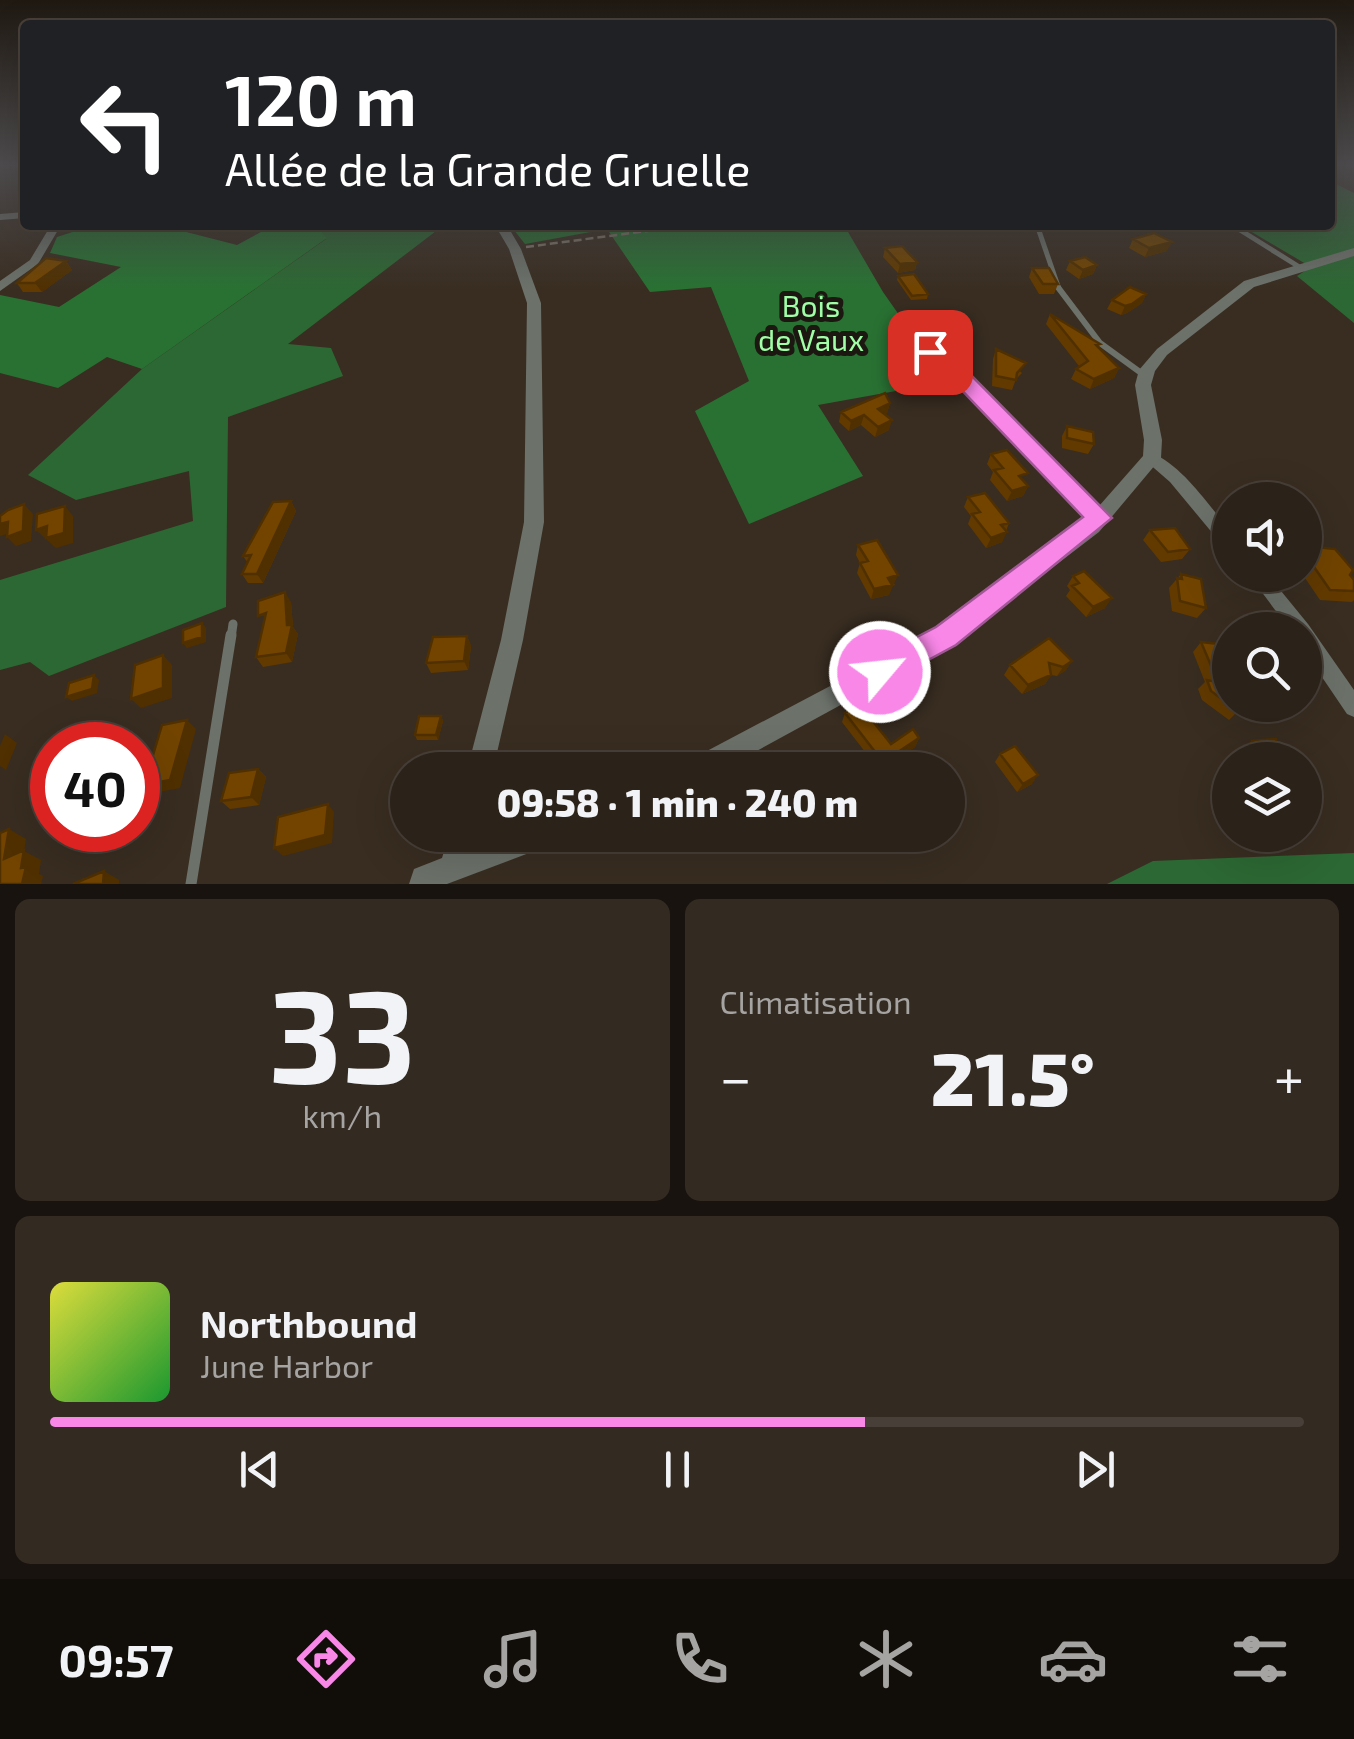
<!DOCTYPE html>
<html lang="fr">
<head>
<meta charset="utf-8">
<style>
	body { margin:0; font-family:"Exo 2",sans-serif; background:#332a22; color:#f1f3f6; height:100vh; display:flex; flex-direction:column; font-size:38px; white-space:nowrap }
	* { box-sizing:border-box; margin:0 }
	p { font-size:32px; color:#a6a4a2 }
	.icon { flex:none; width:55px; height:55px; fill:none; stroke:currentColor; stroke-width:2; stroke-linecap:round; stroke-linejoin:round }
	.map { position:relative; height:884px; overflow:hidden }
	.details { display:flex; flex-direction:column; gap:15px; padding:15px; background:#18130e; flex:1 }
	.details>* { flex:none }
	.top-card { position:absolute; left:20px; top:20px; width:1315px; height:210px; border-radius:10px; box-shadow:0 10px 40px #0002,0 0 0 2px #473f38; background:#202124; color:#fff; overflow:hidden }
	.controls { position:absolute; left:1212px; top:482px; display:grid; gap:20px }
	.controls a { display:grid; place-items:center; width:110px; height:110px; border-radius:50%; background:#2b2219; box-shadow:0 10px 40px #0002,0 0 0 2px #473f38; font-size:50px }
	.speed { position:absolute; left:30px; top:722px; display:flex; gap:20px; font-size:50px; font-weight:700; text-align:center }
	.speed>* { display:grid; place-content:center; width:130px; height:130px; border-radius:50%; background:#2b2219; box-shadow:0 10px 40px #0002,0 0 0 2px #473f38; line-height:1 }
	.speed .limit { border:15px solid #d22; background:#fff; color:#111 }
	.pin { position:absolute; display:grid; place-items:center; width:85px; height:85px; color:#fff; margin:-42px; border-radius:20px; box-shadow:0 5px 15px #0006 }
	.me { position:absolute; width:110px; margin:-55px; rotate:62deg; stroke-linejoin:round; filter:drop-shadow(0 0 8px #0008) }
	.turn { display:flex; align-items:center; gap:35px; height:210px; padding:0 40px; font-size:45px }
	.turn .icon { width:130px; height:130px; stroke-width:2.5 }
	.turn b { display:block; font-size:70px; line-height:85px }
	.big { font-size:75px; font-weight:800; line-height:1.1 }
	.details .widget { flex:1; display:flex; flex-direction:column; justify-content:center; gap:15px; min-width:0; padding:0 35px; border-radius:15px; background:#332a22 }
	.details .dial { align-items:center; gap:0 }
	.dial b { font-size:130px; line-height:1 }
	.song { display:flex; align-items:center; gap:30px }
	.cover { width:120px; height:120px; border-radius:15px; background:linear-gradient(135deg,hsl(60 70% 55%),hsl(130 70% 35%)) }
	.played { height:10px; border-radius:5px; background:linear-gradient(90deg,#f987e8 65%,#473f38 65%) }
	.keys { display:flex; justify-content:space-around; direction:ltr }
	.heat { display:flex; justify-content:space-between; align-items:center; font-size:55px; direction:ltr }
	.details .tiles { flex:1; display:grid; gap:15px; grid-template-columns:1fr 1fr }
	.widget:last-child { grid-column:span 2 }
	.trip { position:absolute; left:390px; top:752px; width:575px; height:100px; border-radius:50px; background:#2b2219; box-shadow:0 10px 40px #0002,0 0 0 2px #473f38; font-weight:800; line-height:100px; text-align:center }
	.menu { display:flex; height:160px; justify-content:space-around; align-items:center; background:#110e0a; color:#a6a4a2 }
	.menu .icon { width:70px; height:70px }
	.menu .current { color:#f987e8 }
	.menu b { font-size:45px; color:#f1f3f6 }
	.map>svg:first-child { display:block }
	.green { fill:#2c6833 }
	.forest { fill:#297133 }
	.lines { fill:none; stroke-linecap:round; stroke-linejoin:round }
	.path { stroke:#7f756a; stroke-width:2.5; stroke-dasharray:8 4; stroke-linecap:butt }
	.service-far3 { stroke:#6c716a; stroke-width:5 }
	.service-far2 { stroke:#6c716a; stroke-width:6 }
	.service-far1 { stroke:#6c716a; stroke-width:9 }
	.service { stroke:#6c716a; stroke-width:11 }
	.minor { fill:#6c716a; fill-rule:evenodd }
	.tertiary { fill:#6c716a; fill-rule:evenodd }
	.wall { fill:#623a00 }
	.shaded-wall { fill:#503000 }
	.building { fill:#724400; stroke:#503000; stroke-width:2.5 }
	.route { fill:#f987e8; stroke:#a25897; stroke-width:2.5 }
	.labels { text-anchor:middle; stroke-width:10; stroke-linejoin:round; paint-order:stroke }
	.park-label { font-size:30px; fill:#9ffea6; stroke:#1c1711 }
</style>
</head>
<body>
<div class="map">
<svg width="1354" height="884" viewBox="0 0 1354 884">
	<rect width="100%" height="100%" fill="#392d21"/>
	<path class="green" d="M 1330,181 L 1354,193 L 1354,323 L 1297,276 L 1311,267 L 1240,225 L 1330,225 Z
		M 340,225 L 444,225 L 288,344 L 331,348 L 343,376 L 228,417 L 226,607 L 49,676 L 30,662 L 0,670 L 0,580 L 193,521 L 189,471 L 76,500 L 28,475 L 142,369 L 326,239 L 321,233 Z
		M 1354,853 L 1354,884 L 1107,884 L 1153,861 Z"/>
	<path class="forest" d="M 94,225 L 159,225 L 237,245 L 270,227 L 266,225 L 340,225 L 322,233 L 327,238 L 142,369 L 107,357 L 58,388 L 0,373 L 0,295 L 59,307 L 121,267 L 50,253 L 57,237 Z
		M 510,225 L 844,225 L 883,292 L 946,382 L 818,405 L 863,476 L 749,524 L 695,411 L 749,381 L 711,287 L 650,292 L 607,229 L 525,244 Z"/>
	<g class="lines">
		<path class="path" d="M 753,225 L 817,225
			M 526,247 L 692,225"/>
		<path class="service-far3" d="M 1037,225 L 1059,289
			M 1232,225 L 1301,268"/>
		<path class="service-far2" d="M 1057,286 L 1100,343 L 1144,375
			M 907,320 C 940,366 986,402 1026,442"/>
		<path class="service-far1" d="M 1024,440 L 1100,518
			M 231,638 L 233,624"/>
		<path class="service" d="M 191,884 L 231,635"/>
		<path class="minor" d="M 25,212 L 25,218 L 0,220 L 0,214 Z
			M 51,225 L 61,225 L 38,264 L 0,291 L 0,281 L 30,260 Z
			M 1152,453 C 1184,467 1207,504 1230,530 L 1230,549 L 1224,547 L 1170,482 L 1147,462 L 1144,458 Z
			M 1249,575 L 1268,575 L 1308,624 L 1354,690 L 1354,717 L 1347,714 L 1305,652 L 1305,630 L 1290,630 Z"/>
		<path class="tertiary" d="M 495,225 L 507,225 L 521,249 L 541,303 L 544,522 L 523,640 L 493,770 L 467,770 L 501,640 L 524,522 L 527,303 L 509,249 Z
			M 1354,248 L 1354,256 L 1254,287 L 1167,355 L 1155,371 L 1151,385 L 1162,440 L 1161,458 L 1099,532 L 954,643 L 722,770 L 684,770 L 688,761 L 938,629 L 1085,522 L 1143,456 L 1144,440 L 1135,385 L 1139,370 L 1157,349 L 1244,281 Z
			M 449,835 L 475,835 L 473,847 L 504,835 L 553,835 L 550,845 L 447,884 L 409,884 L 414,869 L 442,858 Z"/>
	</g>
	<path class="wall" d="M 1133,239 L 1167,251 L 1145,257 L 1129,248 Z
		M 885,248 L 917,262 L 915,270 L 898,273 L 883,257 Z
		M 66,261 L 72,270 L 42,292 L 23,292 L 17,283 Z
		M 1070,261 L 1097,265 L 1093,274 L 1079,279 L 1066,270 Z
		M 1032,268 L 1058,284 L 1054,294 L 1039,294 L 1029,277 Z
		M 898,276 L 928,294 L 927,299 L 911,300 L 897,280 Z
		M 1146,294 L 1142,303 L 1127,313 L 1121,315 L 1107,309 L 1112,300 Z
		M 1050,314 L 1100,344 L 1098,348 L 1119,368 L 1114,378 L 1090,389 L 1071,379 L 1076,369 L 1079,366 L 1046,324 Z
		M 938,315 L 963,324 L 960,334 L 944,336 L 935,324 Z
		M 996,349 L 1022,373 L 1016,379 L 1012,390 L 992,386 L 993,359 Z
		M 890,403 L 887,413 L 884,414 L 889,430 L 875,437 L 861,425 L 849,431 L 839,422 L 841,412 Z
		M 1067,426 L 1094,444 L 1088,454 L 1062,448 L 1062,436 Z
		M 991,454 L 1028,486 L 1023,496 L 1007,501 L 990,480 L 993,472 L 987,464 Z
		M 1248,488 L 1276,500 L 1242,500 L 1240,498 Z
		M 968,497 L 1009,523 L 1002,542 L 986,548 L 968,524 L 971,516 L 964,507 Z
		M 291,501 L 296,511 L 263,583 L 248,583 L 242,574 L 248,563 L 243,556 Z
		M 1150,530 L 1190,549 L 1182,559 L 1161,562 L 1143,540 Z
		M 858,545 L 895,585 L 892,586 L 889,595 L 871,599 L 857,573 L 860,563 L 856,555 Z
		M 1305,546 L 1350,575 L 1354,580 L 1354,600 L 1352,602 L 1320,600 L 1303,575 L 1305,575 Z
		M 1181,574 L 1206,608 L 1197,618 L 1172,611 L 1169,588 Z
		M 1073,576 L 1105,608 L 1086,617 L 1066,596 L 1070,590 L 1067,586 Z
		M 291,602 L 293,627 L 298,634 L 292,662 L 263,667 L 256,657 Z
		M 467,636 L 471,646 L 468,670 L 431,673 L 426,663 Z
		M 1049,638 L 1066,670 L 1057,676 L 1051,675 L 1045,684 L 1022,694 L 1004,675 L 1010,665 Z
		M 1201,642 L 1230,705 L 1238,711 L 1229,720 L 1202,700 L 1198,689 L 1205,682 L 1193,652 Z
		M 855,699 L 887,710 L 872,719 L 891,744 L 919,738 L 915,747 L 879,770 L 842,722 L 845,713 L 852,708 Z
		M 441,716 L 443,721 L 438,740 L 417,740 L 415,735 Z
		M 1252,741 L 1279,760 L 1243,760 L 1241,749 Z
		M 1000,754 L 1032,784 L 1017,792 L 995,762 Z
		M 258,769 L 266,777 L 259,805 L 230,809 L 221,801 Z"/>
	<path class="shaded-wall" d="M 1172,242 L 1167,251 L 1145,257 L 1149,248 Z
		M 66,261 L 72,270 L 42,292 L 35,283 Z
		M 917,262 L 915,270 L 898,273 L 900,264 Z
		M 1097,265 L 1093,274 L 1079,279 L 1083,270 Z
		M 1146,294 L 1142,303 L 1127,313 L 1121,315 L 1125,306 Z
		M 1119,368 L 1114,378 L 1090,389 L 1094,379 Z
		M 890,403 L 887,413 L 875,418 L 878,409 Z
		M 864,415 L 861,425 L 849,431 L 851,421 Z
		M 892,420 L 889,430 L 875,437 L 878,427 Z
		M 1028,486 L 1023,496 L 1007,501 L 1012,491 Z
		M 291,501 L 296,511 L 263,583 L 257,574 Z
		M 24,504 L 33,514 L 31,541 L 16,546 L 7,537 Z
		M 65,506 L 73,516 L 73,543 L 56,548 L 36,530 L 47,526 Z
		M 8,522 L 17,531 L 0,536 L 0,524 Z
		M 1007,532 L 1002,542 L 986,548 L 991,538 Z
		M 898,575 L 889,595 L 871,599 L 874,589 L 888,578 Z
		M 285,592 L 291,602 L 293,627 L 298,634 L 292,662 L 286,653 L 287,625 Z
		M 1112,598 L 1105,608 L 1086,617 L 1093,607 Z
		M 202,623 L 206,628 L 206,642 L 187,648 L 183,643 Z
		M 467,636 L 471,646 L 468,670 L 464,661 Z
		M 163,655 L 172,665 L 172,698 L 141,708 L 131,699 Z
		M 1072,661 L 1066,670 L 1057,676 L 1063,667 Z
		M 94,675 L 99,680 L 97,693 L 72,701 L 66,697 Z
		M 1051,675 L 1045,684 L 1022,694 L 1028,685 Z
		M 890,701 L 887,710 L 865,724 L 868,715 Z
		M 441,716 L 443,721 L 438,740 L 436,735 Z
		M 187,720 L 196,729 L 180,788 L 154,793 L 144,785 Z
		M 5,734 L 17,743 L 6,770 L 0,766 L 0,746 Z
		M 919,738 L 915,747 L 880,770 L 883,762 Z
		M 258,769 L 266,777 L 259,805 L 251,797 Z
		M 1038,775 L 1032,784 L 1017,792 L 1023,784 Z
		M 328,804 L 334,812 L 332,843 L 283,856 L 274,848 Z
		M 9,829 L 26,839 L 24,851 L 41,860 L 39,874 L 43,876 L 41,884 L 22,884 L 4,859 Z
		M 104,871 L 119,880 L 119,884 L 103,884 Z"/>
	<path class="building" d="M 1154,233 L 1172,242 L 1149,248 L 1133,239 Z
		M 902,246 L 917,262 L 900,264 L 885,248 Z
		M 1085,257 L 1097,265 L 1083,270 L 1070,261 Z
		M 46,258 L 66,261 L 35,283 L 17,283 Z
		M 1032,268 L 1049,268 L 1058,284 L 1043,284 Z
		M 914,274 L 928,294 L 912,296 L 898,276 Z
		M 1130,287 L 1146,294 L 1132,304 L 1125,306 L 1112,300 Z
		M 954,313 L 963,324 L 947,326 L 938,315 Z
		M 1050,314 L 1100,344 L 1096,345 L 1119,368 L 1094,379 L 1076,369 L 1088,361 Z
		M 996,349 L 1026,363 L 1017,373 L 1016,380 L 996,376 Z
		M 885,393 L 890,403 L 878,409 L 892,420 L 878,427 L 864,415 L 851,421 L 841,412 Z
		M 1067,426 L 1093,432 L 1094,444 L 1067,438 Z
		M 1007,450 L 1028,473 L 1019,476 L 1028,486 L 1012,491 L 994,470 L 1003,468 L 991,454 Z
		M 1264,487 L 1276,500 L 1258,500 L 1248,488 Z
		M 985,493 L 1009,523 L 1001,525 L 1007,532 L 991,538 L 972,514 L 980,512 L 968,497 Z
		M 291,501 L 257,574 L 242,574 L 251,555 L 243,556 L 273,502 Z
		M 24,504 L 23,531 L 7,537 L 8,522 L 0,524 L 0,516 L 8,510 Z
		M 65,506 L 64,533 L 46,538 L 47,526 L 36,530 L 37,514 Z
		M 1175,528 L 1190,549 L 1168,552 L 1150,530 Z
		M 877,540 L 898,575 L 888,578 L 892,585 L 874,589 L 860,563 L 868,561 L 858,545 Z
		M 1305,546 L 1335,549 L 1353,570 L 1350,575 L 1354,580 L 1354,591 L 1330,590 L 1305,554 Z
		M 1084,571 L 1112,598 L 1093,607 L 1072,586 L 1079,583 L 1073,576 Z
		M 1181,574 L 1201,579 L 1206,608 L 1180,601 L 1177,578 L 1182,579 Z
		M 285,592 L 287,625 L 292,625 L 286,653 L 256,657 L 266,613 L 258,616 L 258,601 Z
		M 202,623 L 202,637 L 183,643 L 183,630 Z
		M 467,636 L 464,661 L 426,663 L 433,637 Z
		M 1049,638 L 1072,661 L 1063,667 L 1049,663 L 1051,675 L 1028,685 L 1010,665 Z
		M 1201,642 L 1228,645 L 1230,649 L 1230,705 L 1236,705 L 1238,711 L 1211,691 L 1207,680 L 1218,682 Z
		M 163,655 L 163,688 L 131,699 L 135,665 Z
		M 94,675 L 92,689 L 66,697 L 69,683 Z
		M 878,686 L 890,701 L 868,715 L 891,744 L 913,729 L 919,738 L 883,762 L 845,713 L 859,704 L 855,699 Z
		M 419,716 L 441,716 L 436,735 L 415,735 Z
		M 187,720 L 170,780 L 144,785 L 162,725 Z
		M 1276,739 L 1279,760 L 1254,760 L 1252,741 Z
		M 1015,746 L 1038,775 L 1023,784 L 1000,754 Z
		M 258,769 L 251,797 L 221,801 L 229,773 Z
		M 328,804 L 325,835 L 274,848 L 278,817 Z
		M 9,829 L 4,859 L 24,850 L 21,868 L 26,867 L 22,884 L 0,884 L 0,833 Z
		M 104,871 L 103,884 L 73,884 Z"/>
	<linearGradient id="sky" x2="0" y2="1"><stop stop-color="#1f1912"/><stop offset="0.57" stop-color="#4e4c4e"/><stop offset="1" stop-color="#4e4c4e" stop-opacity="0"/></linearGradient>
	<rect width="1354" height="290" fill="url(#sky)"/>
	<path class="route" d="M 930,346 L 966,370 L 1112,518 L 956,645 L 880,686 L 869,682 L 865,672 L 869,662 L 936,627 L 1083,517 L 951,379 L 923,357 L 923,348 Z"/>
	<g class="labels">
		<g class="park-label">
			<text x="811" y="317">Bois<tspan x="811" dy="34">de Vaux</tspan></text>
		</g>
	</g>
</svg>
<div class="controls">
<a><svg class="icon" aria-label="sound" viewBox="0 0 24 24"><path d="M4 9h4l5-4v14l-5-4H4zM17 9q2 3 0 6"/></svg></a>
<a><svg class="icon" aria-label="search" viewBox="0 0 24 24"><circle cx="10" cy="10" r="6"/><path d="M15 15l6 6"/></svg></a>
<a><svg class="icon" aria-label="layers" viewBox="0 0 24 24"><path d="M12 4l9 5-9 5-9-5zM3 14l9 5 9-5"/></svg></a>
</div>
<div class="speed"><div class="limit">40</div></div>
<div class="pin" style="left:930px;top:352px;background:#d93025"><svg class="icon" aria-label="arrive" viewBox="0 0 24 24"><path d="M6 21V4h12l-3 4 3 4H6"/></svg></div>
<svg class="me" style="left:880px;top:672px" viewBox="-20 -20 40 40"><circle r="17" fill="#f987e8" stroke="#fff" stroke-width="3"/><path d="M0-11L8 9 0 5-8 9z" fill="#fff"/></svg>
<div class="trip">09:58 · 1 min · 240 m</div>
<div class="top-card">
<div class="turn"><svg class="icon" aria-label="left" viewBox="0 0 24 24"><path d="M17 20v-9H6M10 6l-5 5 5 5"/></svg><div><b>120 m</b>Allée de la Grande Gruelle</div></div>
</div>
</div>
<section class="details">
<div class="tiles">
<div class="widget dial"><b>33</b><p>km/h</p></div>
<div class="widget"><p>Climatisation</p>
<div class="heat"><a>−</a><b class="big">21.5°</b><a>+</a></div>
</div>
<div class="widget">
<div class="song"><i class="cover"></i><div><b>Northbound</b><p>June Harbor</p></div></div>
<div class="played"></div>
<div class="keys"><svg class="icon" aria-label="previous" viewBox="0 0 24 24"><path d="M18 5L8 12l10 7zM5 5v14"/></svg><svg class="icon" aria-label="pause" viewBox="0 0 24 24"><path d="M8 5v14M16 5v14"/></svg><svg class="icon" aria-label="next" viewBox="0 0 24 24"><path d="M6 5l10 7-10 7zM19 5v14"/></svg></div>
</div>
</div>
</section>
<nav class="menu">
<b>09:57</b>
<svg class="icon current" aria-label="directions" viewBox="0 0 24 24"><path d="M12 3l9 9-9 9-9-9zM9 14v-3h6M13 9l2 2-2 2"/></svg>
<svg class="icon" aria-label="music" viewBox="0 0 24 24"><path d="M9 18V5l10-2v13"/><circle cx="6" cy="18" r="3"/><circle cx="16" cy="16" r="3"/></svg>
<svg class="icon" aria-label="phone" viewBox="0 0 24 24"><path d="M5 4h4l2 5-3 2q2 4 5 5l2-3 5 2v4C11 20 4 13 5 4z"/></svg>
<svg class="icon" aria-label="climate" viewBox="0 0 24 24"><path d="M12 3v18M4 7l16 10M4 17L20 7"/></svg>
<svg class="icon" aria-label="car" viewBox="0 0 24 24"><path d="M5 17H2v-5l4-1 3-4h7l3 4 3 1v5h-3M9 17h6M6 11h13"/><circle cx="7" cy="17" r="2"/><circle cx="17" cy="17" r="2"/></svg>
<svg class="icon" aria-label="filters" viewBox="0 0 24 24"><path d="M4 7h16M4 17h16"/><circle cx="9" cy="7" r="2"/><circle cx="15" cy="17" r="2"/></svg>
</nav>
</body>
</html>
